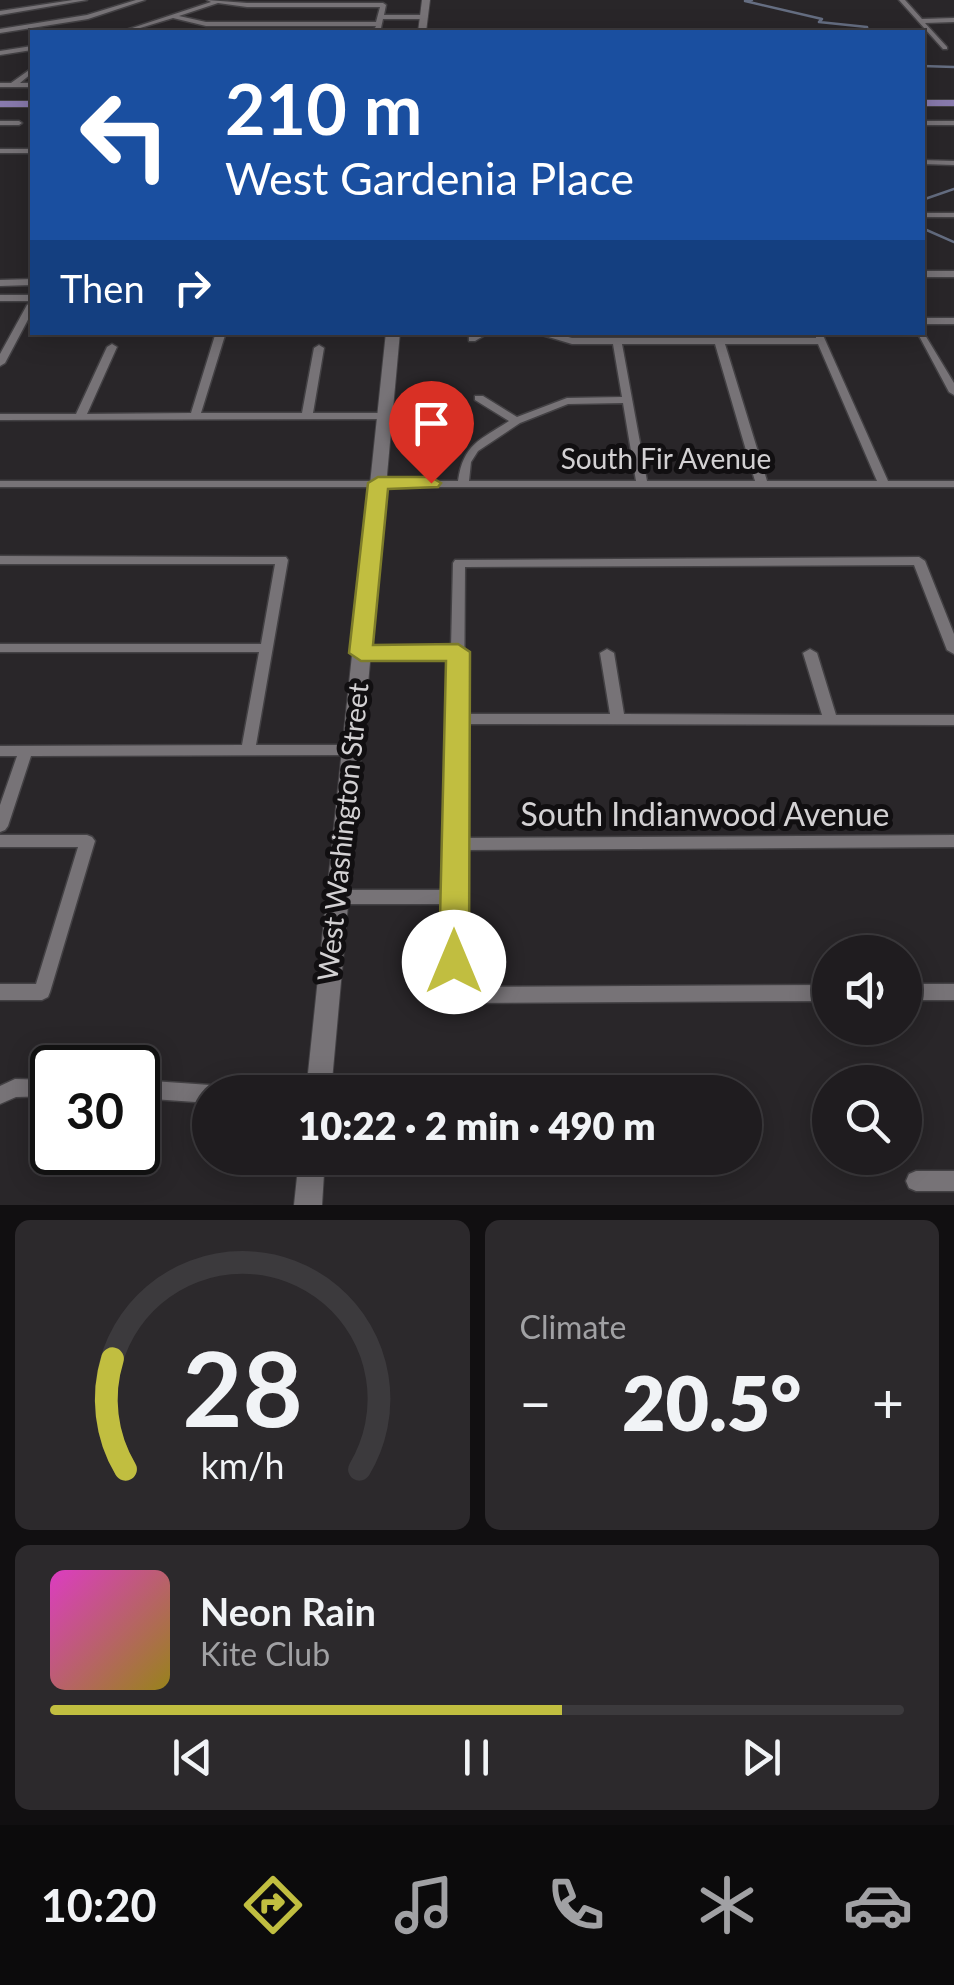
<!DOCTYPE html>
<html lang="en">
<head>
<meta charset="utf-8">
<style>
	body { margin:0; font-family:Lato,sans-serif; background:#2c292c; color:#f1f3f6; height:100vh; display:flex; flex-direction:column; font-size:38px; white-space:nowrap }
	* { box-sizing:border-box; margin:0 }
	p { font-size:32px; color:#a1a1a4 }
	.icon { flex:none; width:55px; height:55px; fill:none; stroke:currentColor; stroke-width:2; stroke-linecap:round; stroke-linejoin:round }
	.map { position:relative; height:1205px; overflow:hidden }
	.side { display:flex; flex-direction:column; gap:15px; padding:15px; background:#110f11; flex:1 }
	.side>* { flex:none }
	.guide { position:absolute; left:30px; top:30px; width:895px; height:305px; border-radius:0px; box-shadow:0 5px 25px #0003,0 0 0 2px #3c3a3d; background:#1a4fa0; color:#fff; overflow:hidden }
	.buttons { position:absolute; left:812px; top:935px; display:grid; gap:20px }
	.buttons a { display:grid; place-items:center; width:110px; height:110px; border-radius:50%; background:#1f1c1f; box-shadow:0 5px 25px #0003,0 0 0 2px #3c3a3d; font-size:50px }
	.speed { position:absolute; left:30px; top:1045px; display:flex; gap:20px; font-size:50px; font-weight:700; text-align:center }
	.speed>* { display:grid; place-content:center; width:130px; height:130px; border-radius:50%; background:#1f1c1f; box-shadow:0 5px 25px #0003,0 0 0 2px #3c3a3d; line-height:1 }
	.speed .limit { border:5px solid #111; border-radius:15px; background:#fff; color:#111 }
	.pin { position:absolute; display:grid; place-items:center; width:85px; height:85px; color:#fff; margin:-102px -42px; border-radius:50% 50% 50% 0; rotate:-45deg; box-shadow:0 0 10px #0007 }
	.pin .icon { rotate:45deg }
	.me { position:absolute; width:110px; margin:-55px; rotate:0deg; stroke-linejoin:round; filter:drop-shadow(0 0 8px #0008) }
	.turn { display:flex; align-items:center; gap:35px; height:210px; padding:0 30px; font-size:45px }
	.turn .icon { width:130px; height:130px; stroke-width:2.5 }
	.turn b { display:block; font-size:70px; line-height:85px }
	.then { display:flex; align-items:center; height:95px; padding:0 30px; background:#0003; gap:20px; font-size:38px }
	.big { font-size:75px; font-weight:800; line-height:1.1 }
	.side .widget { flex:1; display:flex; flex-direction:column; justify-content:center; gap:15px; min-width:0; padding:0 35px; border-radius:15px; background:#2c292c }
	.side .dial { align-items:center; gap:0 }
	.dial svg { height:260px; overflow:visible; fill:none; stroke:#3c3a3d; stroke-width:7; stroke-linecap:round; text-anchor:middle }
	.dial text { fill:#f1f3f6; stroke:none }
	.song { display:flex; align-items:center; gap:30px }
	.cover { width:120px; height:120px; border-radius:15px; background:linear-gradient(135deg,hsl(310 70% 55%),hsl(50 70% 35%)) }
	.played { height:10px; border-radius:5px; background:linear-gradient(90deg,#c1be40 60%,#3c3a3d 60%) }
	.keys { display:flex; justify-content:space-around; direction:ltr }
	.heat { display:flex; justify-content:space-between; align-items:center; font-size:55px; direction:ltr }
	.side .tiles { flex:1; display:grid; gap:15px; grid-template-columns:1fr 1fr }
	.widget:last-child { grid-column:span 2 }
	.trip { position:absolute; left:192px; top:1075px; width:570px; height:100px; border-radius:50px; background:#1f1c1f; box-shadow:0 5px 25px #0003,0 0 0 2px #3c3a3d; font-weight:800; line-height:100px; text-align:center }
	.menu { display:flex; height:160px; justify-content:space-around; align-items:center; background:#0c0b0c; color:#a1a1a4 }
	.menu .icon { width:70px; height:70px }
	.menu .current { color:#c1be40 }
	.menu b { font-size:45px; color:#f1f3f6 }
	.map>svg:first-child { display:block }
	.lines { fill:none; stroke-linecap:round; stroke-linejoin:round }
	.stream { stroke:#656e82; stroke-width:2.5 }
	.street-casing { stroke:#434144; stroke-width:3 }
	.secondary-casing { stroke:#434144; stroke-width:2 }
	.primary-casing { stroke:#434144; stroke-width:2 }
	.street { fill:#777377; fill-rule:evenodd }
	.secondary { fill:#777377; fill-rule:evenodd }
	.primary { fill:#887aad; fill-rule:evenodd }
	.route { fill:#c1be40; stroke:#7d7c2a; stroke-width:2.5 }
	.labels { text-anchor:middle; stroke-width:10; stroke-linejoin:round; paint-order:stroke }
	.street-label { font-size:28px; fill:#d3d1d3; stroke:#110f11 }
	.near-street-label { font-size:32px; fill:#d3d1d3; stroke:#110f11 }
</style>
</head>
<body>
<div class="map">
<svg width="954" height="1205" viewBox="0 0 954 1205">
	<rect width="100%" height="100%" fill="#292629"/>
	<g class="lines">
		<path class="stream" d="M 752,0 L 745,1 L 822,19 L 819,22 L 867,27 L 868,32
			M 922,66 L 954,67
			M 922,200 L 954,189
			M 922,228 L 954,242"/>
		<g class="street-casing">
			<path id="street" d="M 73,0 L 87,0 L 0,15 L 0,11 Z
				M 136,0 L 145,0 L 88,19 L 0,33 L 0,29 L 87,15 Z
				M 207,0 L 247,3 L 383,3 L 386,5 L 384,15 L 424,15 L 427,17 L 424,19 L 383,19 L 381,28 L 378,30 L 375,28 L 376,26 L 206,26 L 173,18 L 127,32 L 120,32 L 211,2 ZM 218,3 L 247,7 L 380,7 L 376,22 L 206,22 L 179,16 Z
				M 899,0 L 905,0 L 922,19 L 954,18 L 954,22 L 925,23 L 947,47 L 947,49 L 943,49 Z
				M 32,46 L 32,50 L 0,55 L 0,51 Z
				M 32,68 L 32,73 L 20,83 L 32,83 L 32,87 L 0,87 L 0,83 L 11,83 Z
				M 0,121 L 19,121 L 22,123 L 19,125 L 0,125 Z
				M 922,121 L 954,121 L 954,125 L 922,125 Z
				M 0,149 L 32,149 L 32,153 L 0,153 Z
				M 922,160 L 954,161 L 954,165 L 922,164 Z
				M 922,213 L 954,213 L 954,217 L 922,217 Z
				M 922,271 L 954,271 L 954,277 L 922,277 Z
				M 32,279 L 32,285 L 0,286 L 0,280 Z
				M 0,295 L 32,295 L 32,301 L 0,301 Z
				M 32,302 L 32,312 L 5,363 L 0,366 L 0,354 L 27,305 Z
				M 922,318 L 954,318 L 954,324 L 922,324 Z
				M 922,330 L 954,383 L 954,395 L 949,392 L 917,332 L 922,332 Z
				M 216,332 L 226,332 L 201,413 L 302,413 L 314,348 L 319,345 L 324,348 L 313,413 L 385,413 L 390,416 L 385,419 L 0,420 L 0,414 L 76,414 L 107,347 L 112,344 L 117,347 L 87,414 L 191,413 Z
				M 478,332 L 490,332 L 475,341 L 469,341 L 469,337 Z
				M 532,332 L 549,332 L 572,338 L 816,338 L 816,333 L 822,333 L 888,481 L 954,481 L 954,487 L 0,487 L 0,481 L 458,481 C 463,444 480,440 509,421 L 475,400 L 475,396 L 483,396 L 517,417 L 567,398 L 622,397 L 613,344 L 572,344 ZM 622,344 L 715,344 L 755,481 L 647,481 ZM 725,344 L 818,344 L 877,481 L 767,481 ZM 623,403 L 636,481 L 469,481 L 471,462 L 478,451 L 520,423 L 568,404 Z
				M 0,556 L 286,557 L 288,560 L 256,745 L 351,745 L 356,746 L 358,750 L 356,754 L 351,755 L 31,756 L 8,826 L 5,830 L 0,832 L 0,805 L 17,756 L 0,756 L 0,746 L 242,745 L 259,652 L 0,652 L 0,644 L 261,644 L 275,564 L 0,564 Z
				M 919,557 L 925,561 L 954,634 L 954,654 L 947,650 L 914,565 L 465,567 L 464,714 L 610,714 L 600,653 L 607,649 L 614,653 L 624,714 L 822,715 L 803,653 L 810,649 L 817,653 L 836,715 L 954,715 L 954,725 L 464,724 L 463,838 L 954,835 L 954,847 L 463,850 L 462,987 L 830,985 L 830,1001 L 453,1003 L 447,1000 L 444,995 L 446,904 L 337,904 L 331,902 L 329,897 L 331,892 L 337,890 L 447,890 L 451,657 L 361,657 L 354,653 L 361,649 L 451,648 L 453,563 L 455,560 Z
				M 0,835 L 87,835 L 92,837 L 95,841 L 50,992 L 48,997 L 42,1000 L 0,1000 L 0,984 L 36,984 L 78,847 L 0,847 Z
				M 905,984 L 954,984 L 954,1000 L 905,1000 Z
				M 15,1079 L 52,1080 L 52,1096 L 16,1097 L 0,1104 L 0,1086 Z
				M 138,1080 L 210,1085 L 216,1088 L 218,1092 L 210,1092 L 210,1103 L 138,1098 Z
				M 916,1171 L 954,1171 L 954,1191 L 916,1191 L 909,1188 L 906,1181 L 909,1174 Z"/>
		</g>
		<g class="secondary-casing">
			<path id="secondary" d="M 422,0 L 430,0 L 426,32 L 418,32 Z
				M 386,332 L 400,332 L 331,1092 L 306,1092 Z
				M 299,1158 L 325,1158 L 322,1205 L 294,1205 Z"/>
		</g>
		<g class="primary-casing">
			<path id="primary" d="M 922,100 L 954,100 L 954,106 L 922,106 Z
				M 0,101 L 32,101 L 32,107 L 0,107 Z"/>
		</g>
		<use href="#street" class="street"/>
		<use href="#secondary" class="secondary"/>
		<use href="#primary" class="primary"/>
	</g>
	<path class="route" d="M 431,477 L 441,483 L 438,487 L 388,489 L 373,645 L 458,644 L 470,652 L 469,962 L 464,972 L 454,976 L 443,972 L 439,962 L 446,661 L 361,661 L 349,653 L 368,483 L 378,477 Z"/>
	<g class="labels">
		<g class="street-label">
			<text x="666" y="469">South Fir Avenue</text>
			<text transform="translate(343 832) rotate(-84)" y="10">West Washington Street</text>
		</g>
		<g class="near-street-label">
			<text x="705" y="826">South Indianwood Avenue</text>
		</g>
	</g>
</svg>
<div class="buttons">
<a><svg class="icon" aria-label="sound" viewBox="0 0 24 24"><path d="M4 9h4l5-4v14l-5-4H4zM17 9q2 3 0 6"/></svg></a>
<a><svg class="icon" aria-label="search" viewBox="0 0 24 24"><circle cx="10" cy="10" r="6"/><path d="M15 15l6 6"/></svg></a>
</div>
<div class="speed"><div class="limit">30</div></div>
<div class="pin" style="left:431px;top:483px;background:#d93025"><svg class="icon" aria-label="arrive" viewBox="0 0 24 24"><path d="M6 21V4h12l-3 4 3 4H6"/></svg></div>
<svg class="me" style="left:454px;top:962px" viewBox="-20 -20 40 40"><circle r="19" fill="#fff"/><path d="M0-13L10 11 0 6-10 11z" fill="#c1be40"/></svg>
<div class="trip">10:22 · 2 min · 490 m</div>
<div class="guide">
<div class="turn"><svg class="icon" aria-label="left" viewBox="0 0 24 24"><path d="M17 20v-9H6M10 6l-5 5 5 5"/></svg><div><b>210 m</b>West Gardenia Place</div></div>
<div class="then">Then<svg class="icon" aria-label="right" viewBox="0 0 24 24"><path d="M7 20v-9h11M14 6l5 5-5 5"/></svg></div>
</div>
</div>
<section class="side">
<div class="tiles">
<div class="widget dial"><svg viewBox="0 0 100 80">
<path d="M14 69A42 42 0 1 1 86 69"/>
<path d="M14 69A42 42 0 0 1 10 35" stroke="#c1be40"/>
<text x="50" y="56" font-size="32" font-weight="700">28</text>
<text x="50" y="72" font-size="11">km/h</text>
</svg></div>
<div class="widget"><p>Climate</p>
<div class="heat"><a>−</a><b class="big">20.5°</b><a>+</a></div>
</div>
<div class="widget">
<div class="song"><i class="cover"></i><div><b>Neon Rain</b><p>Kite Club</p></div></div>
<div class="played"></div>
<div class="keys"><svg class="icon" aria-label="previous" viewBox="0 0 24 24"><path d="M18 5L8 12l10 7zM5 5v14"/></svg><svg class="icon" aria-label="pause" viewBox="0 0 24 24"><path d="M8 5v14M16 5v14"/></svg><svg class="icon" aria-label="next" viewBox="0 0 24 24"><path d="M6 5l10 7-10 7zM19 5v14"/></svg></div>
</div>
</div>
</section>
<nav class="menu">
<b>10:20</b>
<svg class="icon current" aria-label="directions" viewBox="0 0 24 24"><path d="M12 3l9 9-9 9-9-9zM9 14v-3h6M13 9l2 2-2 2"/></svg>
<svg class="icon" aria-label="music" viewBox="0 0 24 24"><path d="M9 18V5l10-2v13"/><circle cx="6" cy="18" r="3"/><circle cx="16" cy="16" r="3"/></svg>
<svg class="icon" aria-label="phone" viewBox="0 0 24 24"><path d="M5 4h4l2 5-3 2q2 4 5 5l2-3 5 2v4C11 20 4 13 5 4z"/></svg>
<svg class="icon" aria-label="climate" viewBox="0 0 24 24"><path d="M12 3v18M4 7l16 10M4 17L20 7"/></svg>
<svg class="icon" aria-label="car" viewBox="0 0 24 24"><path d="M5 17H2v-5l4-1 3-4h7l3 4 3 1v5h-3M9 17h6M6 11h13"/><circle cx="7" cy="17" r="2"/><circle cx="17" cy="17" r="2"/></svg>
</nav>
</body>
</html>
